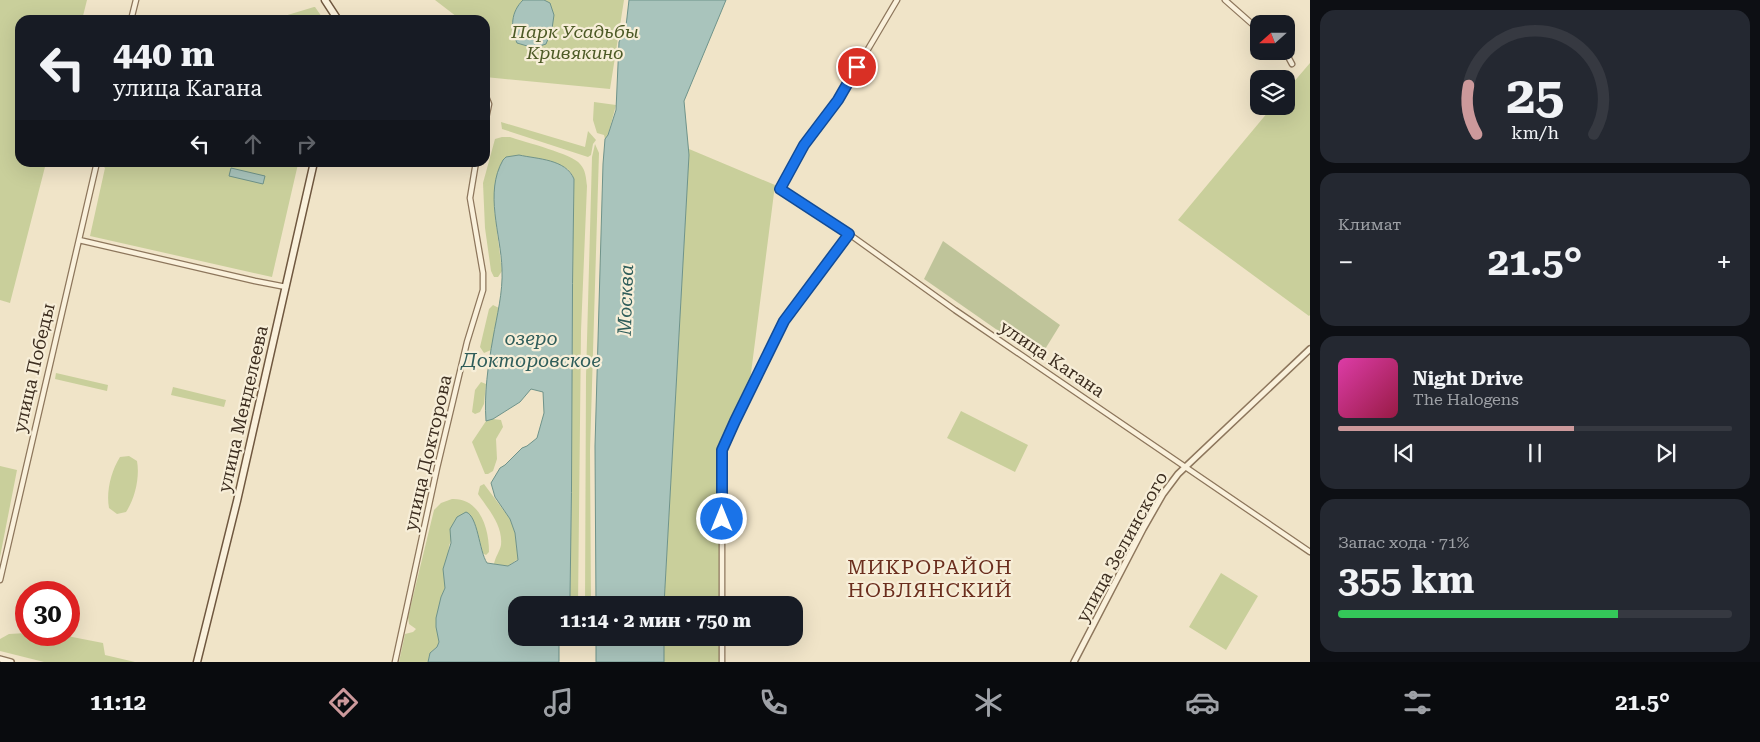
<!DOCTYPE html>
<html lang="ru">
<head>
<meta charset="utf-8">
<style>
	body { margin:0; font-family:"Roboto Serif",serif; background:#242831; color:#f1f3f6; height:100vh; display:flex; flex-direction:column; font-size:19px; white-space:nowrap }
	* { box-sizing:border-box; margin:0 }
	p { font-size:16px; color:#9ea1a6 }
	.icon { flex:none; width:28px; height:28px; fill:none; stroke:currentColor; stroke-width:2; stroke-linecap:round; stroke-linejoin:round }
	.map { position:relative; flex:1; overflow:hidden }
	.side { display:flex; flex-direction:column; gap:10px; padding:10px; background:#0d0f14; width:450px }
	.side>* { flex:none }
	.banner { position:absolute; left:15px; top:15px; width:475px; height:152px; border-radius:15px; box-shadow:0 5px 20px #0002; background:#171b24; color:#f1f3f6; overflow:hidden }
	.needle { width:32px; rotate:249deg }
	.buttons { position:absolute; left:1250px; top:15px; display:grid; gap:10px }
	.buttons a { display:grid; place-items:center; width:45px; height:45px; border-radius:10px; background:#171b24; box-shadow:0 5px 20px #0002; font-size:25px }
	.speed { position:absolute; left:15px; top:581px; display:flex; gap:10px; font-size:25px; font-weight:700; text-align:center }
	.speed>* { display:grid; place-content:center; width:65px; height:65px; border-radius:50%; background:#171b24; box-shadow:0 5px 20px #0002; line-height:1 }
	.speed .limit { border:8px solid #d22; background:#fff; color:#111 }
	.pin { position:absolute; display:grid; place-items:center; width:42px; height:42px; color:#fff; margin:-21px; border:2px solid #fff; border-radius:50%; box-shadow:0 1px 5px #0007 }
	.me { position:absolute; width:55px; margin:-28px; rotate:0deg; stroke-linejoin:round; filter:drop-shadow(0 0 4px #0008) }
	.turn { display:flex; align-items:center; gap:18px; height:105px; padding:0 15px; font-size:22px }
	.turn .icon { width:65px; height:65px; stroke-width:2.5 }
	.turn b { display:block; font-size:35px; line-height:42px }
	.lanes { display:flex; align-items:center; height:48px; padding:0 15px; background:#0003; justify-content:center; gap:25px; direction:ltr }
	.lanes .off { opacity:.35 }
	.big { font-size:38px; font-weight:700; line-height:1.1 }
	.side .tile { flex:1; display:flex; flex-direction:column; justify-content:center; gap:8px; min-width:0; padding:0 18px; border-radius:15px; background:#242831 }
	.side .dial { align-items:center; gap:0 }
	.dial svg { height:130px; overflow:visible; fill:none; stroke:#363941; stroke-width:7; stroke-linecap:round; text-anchor:middle }
	.dial text { fill:#f1f3f6; stroke:none }
	.song { display:flex; align-items:center; gap:15px }
	.cover { width:60px; height:60px; border-radius:8px; background:linear-gradient(135deg,hsl(320 70% 55%),hsl(340 70% 35%)) }
	.played { height:5px; border-radius:2px; background:linear-gradient(90deg,#cc999b 60%,#363941 60%) }
	.keys { display:flex; justify-content:space-around; direction:ltr }
	.heat { display:flex; justify-content:space-between; align-items:center; font-size:28px; direction:ltr }
	.charge { height:8px; border-radius:4px; background:linear-gradient(90deg,#34c759 71%,#363941 0) }
	.trip { position:absolute; left:508px; top:596px; width:295px; height:50px; border-radius:15px; background:#171b24; box-shadow:0 5px 20px #0002; font-weight:700; line-height:50px; text-align:center }
	.menu { display:flex; height:80px; justify-content:space-around; align-items:center; background:#090b0e; color:#9ea1a6 }
	.menu .icon { width:35px; height:35px }
	.menu .active { color:#cc999b }
	.menu b { font-size:22px; color:#f1f3f6 }
	main { display:flex; flex:1; min-height:0 }
	.map>svg:first-child { display:block }
	.green { fill:#c9cf9b }
	.cemetery { fill:#bfc49a }
	.water { fill:#a9c4bc; stroke:#6f938a }
	.lines { fill:none; stroke-linecap:round; stroke-linejoin:round }
	.minor-casing { stroke:#8d765c; stroke-width:7 }
	.tertiary-casing { stroke:#8d765c; stroke-width:8 }
	.secondary-casing { stroke:#6f573f; stroke-width:9 }
	.minor { stroke:#faf1dc; stroke-width:4.5 }
	.tertiary { stroke:#faf1dc; stroke-width:5 }
	.secondary { stroke:#faf1dc; stroke-width:6 }
	.route-casing { stroke:#114b97; stroke-width:12 }
	.route { stroke:#1a73e8; stroke-width:9 }
	.labels { text-anchor:middle; stroke-width:4.5; stroke-linejoin:round; paint-order:stroke }
	.park-label { font-size:18px; font-style:italic; fill:#4d5a26; stroke:#f7eed8 }
	.street-label { font-size:18px; fill:#3d2e20; stroke:#f7eed8 }
	.water-label { font-size:19px; font-style:italic; fill:#2f5d5a; stroke:#f7eed8 }
	.quarter-label { font-size:20px; letter-spacing:1px; fill:#6b2e1e; stroke:#f7eed8 }
</style>
</head>
<body>
<main>
<div class="map">
<svg width="1310" height="662" viewBox="0 0 1310 662">
	<rect width="100%" height="100%" fill="#f0e4c8"/>
	<path class="green" d="M 0,0 L 87,0 L 82,20 L 20,20 L 20,162 L 46,163 L 10,303 L 0,300 Z
		M 435,0 L 624,0 L 610,89 L 485,77 L 485,20 L 461,20 Z
		M 315,7 L 324,20 L 271,20 L 314,7 Z
		M 1310,63 L 1310,315 L 1309,316 L 1178,220 L 1273,106 L 1286,106 L 1286,91 Z
		M 594,102 L 616,105 L 608,135 L 605,139 L 604,135 L 597,133 L 593,120 Z
		M 501,122 L 585,147 L 588,131 L 596,140 L 593,144 L 591,155 L 588,157 L 502,129 Z
		M 502,137 L 510,137 C 524,142 573,154 580,164 C 586,170 586,179 587,186 L 581,331 L 578,605 L 568,605 L 570,597 C 573,458 571,318 574,179 C 572,174 569,169 564,167 C 554,160 512,152 503,160 L 496,185 L 494,207 L 502,271 L 498,277 L 494,277 L 491,271 L 485,228 L 483,183 L 495,139 Z
		M 595,144 L 599,153 L 590,451 L 591,605 L 585,605 L 586,377 L 592,157 Z
		M 689,149 L 775,185 L 750,381 L 719,450 L 719,605 L 664,605 Z
		M 105,163 L 301,163 L 298,164 L 272,277 L 90,236 L 105,168 L 104,167 Z
		M 493,305 L 499,308 L 491,350 L 484,353 L 480,347 L 489,309 Z
		M 56,373 L 108,385 L 107,391 L 55,379 Z
		M 481,382 L 486,384 L 484,404 L 480,412 L 475,414 L 472,412 L 475,390 Z
		M 173,387 L 226,400 L 224,407 L 171,395 Z
		M 961,411 L 1028,445 L 1015,472 L 947,438 Z
		M 493,419 L 501,420 L 503,427 L 496,439 L 497,459 L 493,471 L 488,474 L 485,474 L 472,442 L 486,421 Z
		M 129,456 L 137,461 C 140,477 135,499 126,512 L 117,514 L 109,508 C 106,492 111,471 120,457 Z
		M 0,466 L 17,470 L 0,557 Z
		M 484,484 L 510,519 L 515,533 L 518,559 L 508,566 L 494,564 C 495,557 500,551 501,545 C 503,525 488,509 478,494 L 480,486 Z
		M 452,499 C 480,498 489,528 489,552 L 486,555 L 482,553 L 477,533 L 452,537 L 449,546 L 445,588 L 441,597 L 438,630 L 439,642 L 437,647 L 430,653 L 428,662 L 399,662 L 405,634 L 413,632 L 416,629 L 409,624 L 408,617 L 434,510 L 441,503 Z
		M 1221,573 L 1258,596 L 1226,650 L 1189,627 Z
		M 26,633 L 26,635 L 62,635 L 103,643 L 105,655 L 135,662 L 44,662 L 0,651 L 0,639 L 9,634 Z
		M 664,638 L 719,638 L 719,662 L 664,662 Z"/>
	<path class="cemetery" d="M 943,241 L 1060,325 L 1039,359 L 924,279 Z"/>
	<path class="water" d="M 523,0 L 544,0 L 550,3 L 554,15 L 552,29 L 546,44 L 534,48 L 517,43 C 510,27 511,12 523,0 Z
		M 629,0 L 726,0 L 684,101 L 689,155 L 664,605 L 596,605 L 595,446 L 603,164 L 605,139 L 608,135 L 616,110 L 619,42 L 626,26 Z
		M 519,155 C 537,159 566,159 574,179 C 571,318 573,458 570,597 L 568,605 L 516,605 L 516,638 L 559,638 L 559,662 L 428,662 L 430,653 L 437,647 L 439,642 L 436,627 L 436,618 L 441,597 L 445,588 L 443,569 L 451,543 L 450,529 L 457,517 L 466,512 C 478,516 479,551 487,563 L 508,566 L 518,560 L 515,533 L 510,519 L 495,497 L 491,483 L 500,468 L 505,465 L 522,448 L 527,446 L 537,438 L 544,413 L 543,392 L 531,389 L 520,402 L 493,419 L 486,421 C 484,393 488,366 493,338 C 497,315 503,293 502,269 C 501,234 484,193 503,160 L 506,157 Z
		M 231,168 L 265,176 L 263,184 L 229,176 Z
		M 596,638 L 664,638 L 664,662 L 596,662 Z"/>
	<g class="lines">
		<g class="minor-casing">
			<path id="minor" d="M 897,0 L 838,100 L 804,145 L 780,189 L 849,234 L 955,310 L 1310,552
				M 1225,0 L 1259,30
				M 131,20 L 136,0
				M 1285,51 L 1292,64
				M 485,94 L 489,104 L 485,123
				M 79,240 L 255,281 L 286,287
				M 0,580 L 97,162
				M 722,605 L 722,450 L 753,380 L 783,321 L 849,234
				M 722,638 L 722,662
				M 395,662 L 437,468 L 467,342 L 483,290 L 483,273 L 470,198 L 476,162"/>
		</g>
		<g class="tertiary-casing">
			<path id="tertiary" d="M 0,659 L 11,662
				M 1074,662 L 1143,529 L 1163,494 L 1178,474 L 1310,349"/>
		</g>
		<g class="secondary-casing">
			<path id="secondary" d="M 325,0 L 338,20
				M 197,662 L 237,501 L 314,162"/>
		</g>
		<use href="#minor" class="minor"/>
		<use href="#tertiary" class="tertiary"/>
		<use href="#secondary" class="secondary"/>
	</g>
	<g class="lines">
		<g class="route-casing">
			<path id="route" d="M 722,519 L 722,450 L 735,421 L 784,321 L 849,234 L 780,189 L 804,145 L 838,100 L 857,67"/>
		</g>
		<use href="#route" class="route"/>
	</g>
	<g class="labels">
		<g class="park-label">
			<text x="575" y="38">Парк Усадьбы<tspan x="575" dy="21">Кривякино</tspan></text>
		</g>
		<g class="street-label">
			<text transform="translate(1052 359) rotate(34)" y="6">улица Кагана</text>
			<text transform="translate(34 368) rotate(-77)" y="6">улица Победы</text>
			<text transform="translate(243 409) rotate(-77)" y="6">улица Менделеева</text>
			<text transform="translate(428 453) rotate(-77)" y="6">улица Докторова</text>
			<text transform="translate(1122 547) rotate(-61)" y="6">улица Зелинского</text>
		</g>
		<g class="water-label">
			<text transform="translate(625 300) rotate(-88)" y="7">Москва</text>
			<text x="531" y="345">озеро<tspan x="531" dy="22">Докторовское</tspan></text>
		</g>
		<g class="quarter-label">
			<text x="930" y="574">МИКРОРАЙОН<tspan x="930" dy="23">НОВЛЯНСКИЙ</tspan></text>
		</g>
	</g>
</svg>
<div class="buttons">
<a><svg class="needle" viewBox="-14 -14 28 28"><path d="M0-13l5 13h-10z" fill="#e53935"/><path d="M0 13l5-13h-10z" fill="#9ea1a6"/></svg></a>
<a><svg class="icon" aria-label="layers" viewBox="0 0 24 24"><path d="M12 4l9 5-9 5-9-5zM3 14l9 5 9-5"/></svg></a>
</div>
<div class="speed"><div class="limit">30</div></div>
<div class="pin" style="left:857px;top:67px;background:#d93025"><svg class="icon" aria-label="arrive" viewBox="0 0 24 24"><path d="M6 21V4h12l-3 4 3 4H6"/></svg></div>
<svg class="me" style="left:722px;top:519px" viewBox="-20 -20 40 40"><circle r="17" fill="#1a73e8" stroke="#fff" stroke-width="3"/><path d="M0-11L8 9 0 5-8 9z" fill="#fff"/></svg>
<div class="trip">11:14 · 2 мин · 750 m</div>
<div class="banner">
<div class="turn"><svg class="icon" aria-label="left" viewBox="0 0 24 24"><path d="M17 20v-9H6M10 6l-5 5 5 5"/></svg><div><b>440 m</b>улица Кагана</div></div>
<div class="lanes"><svg class="icon" aria-label="left" viewBox="0 0 24 24"><path d="M17 20v-9H6M10 6l-5 5 5 5"/></svg><svg class="icon off" aria-label="ahead" viewBox="0 0 24 24"><path d="M12 20V5M6 11l6-6 6 6"/></svg><svg class="icon off" aria-label="right" viewBox="0 0 24 24"><path d="M7 20v-9h11M14 6l5 5-5 5"/></svg></div>
</div>
</div>
<section class="side">
<div class="tile dial"><svg viewBox="0 0 100 80">
<path d="M14 69A42 42 0 1 1 86 69"/>
<path d="M14 69A42 42 0 0 1 9 39" stroke="#cc999b"/>
<text x="50" y="56" font-size="32" font-weight="700">25</text>
<text x="50" y="72" font-size="11">km/h</text>
</svg></div>
<div class="tile"><p>Климат</p>
<div class="heat"><a>−</a><b class="big">21.5°</b><a>+</a></div>
</div>
<div class="tile">
<div class="song"><i class="cover"></i><div><b>Night Drive</b><p>The Halogens</p></div></div>
<div class="played"></div>
<div class="keys"><svg class="icon" aria-label="previous" viewBox="0 0 24 24"><path d="M18 5L8 12l10 7zM5 5v14"/></svg><svg class="icon" aria-label="pause" viewBox="0 0 24 24"><path d="M8 5v14M16 5v14"/></svg><svg class="icon" aria-label="next" viewBox="0 0 24 24"><path d="M6 5l10 7-10 7zM19 5v14"/></svg></div>
</div>
<div class="tile"><p>Запас хода · 71%</p><b class="big">355 km</b><div class="charge"></div></div>
</section>
</main>
<nav class="menu">
<b>11:12</b>
<svg class="icon active" aria-label="directions" viewBox="0 0 24 24"><path d="M12 3l9 9-9 9-9-9zM9 14v-3h6M13 9l2 2-2 2"/></svg>
<svg class="icon" aria-label="music" viewBox="0 0 24 24"><path d="M9 18V5l10-2v13"/><circle cx="6" cy="18" r="3"/><circle cx="16" cy="16" r="3"/></svg>
<svg class="icon" aria-label="phone" viewBox="0 0 24 24"><path d="M5 4h4l2 5-3 2q2 4 5 5l2-3 5 2v4C11 20 4 13 5 4z"/></svg>
<svg class="icon" aria-label="climate" viewBox="0 0 24 24"><path d="M12 3v18M4 7l16 10M4 17L20 7"/></svg>
<svg class="icon" aria-label="car" viewBox="0 0 24 24"><path d="M5 17H2v-5l4-1 3-4h7l3 4 3 1v5h-3M9 17h6M6 11h13"/><circle cx="7" cy="17" r="2"/><circle cx="17" cy="17" r="2"/></svg>
<svg class="icon" aria-label="filters" viewBox="0 0 24 24"><path d="M4 7h16M4 17h16"/><circle cx="9" cy="7" r="2"/><circle cx="15" cy="17" r="2"/></svg>
<b>21.5°</b>
</nav>
</body>
</html>
